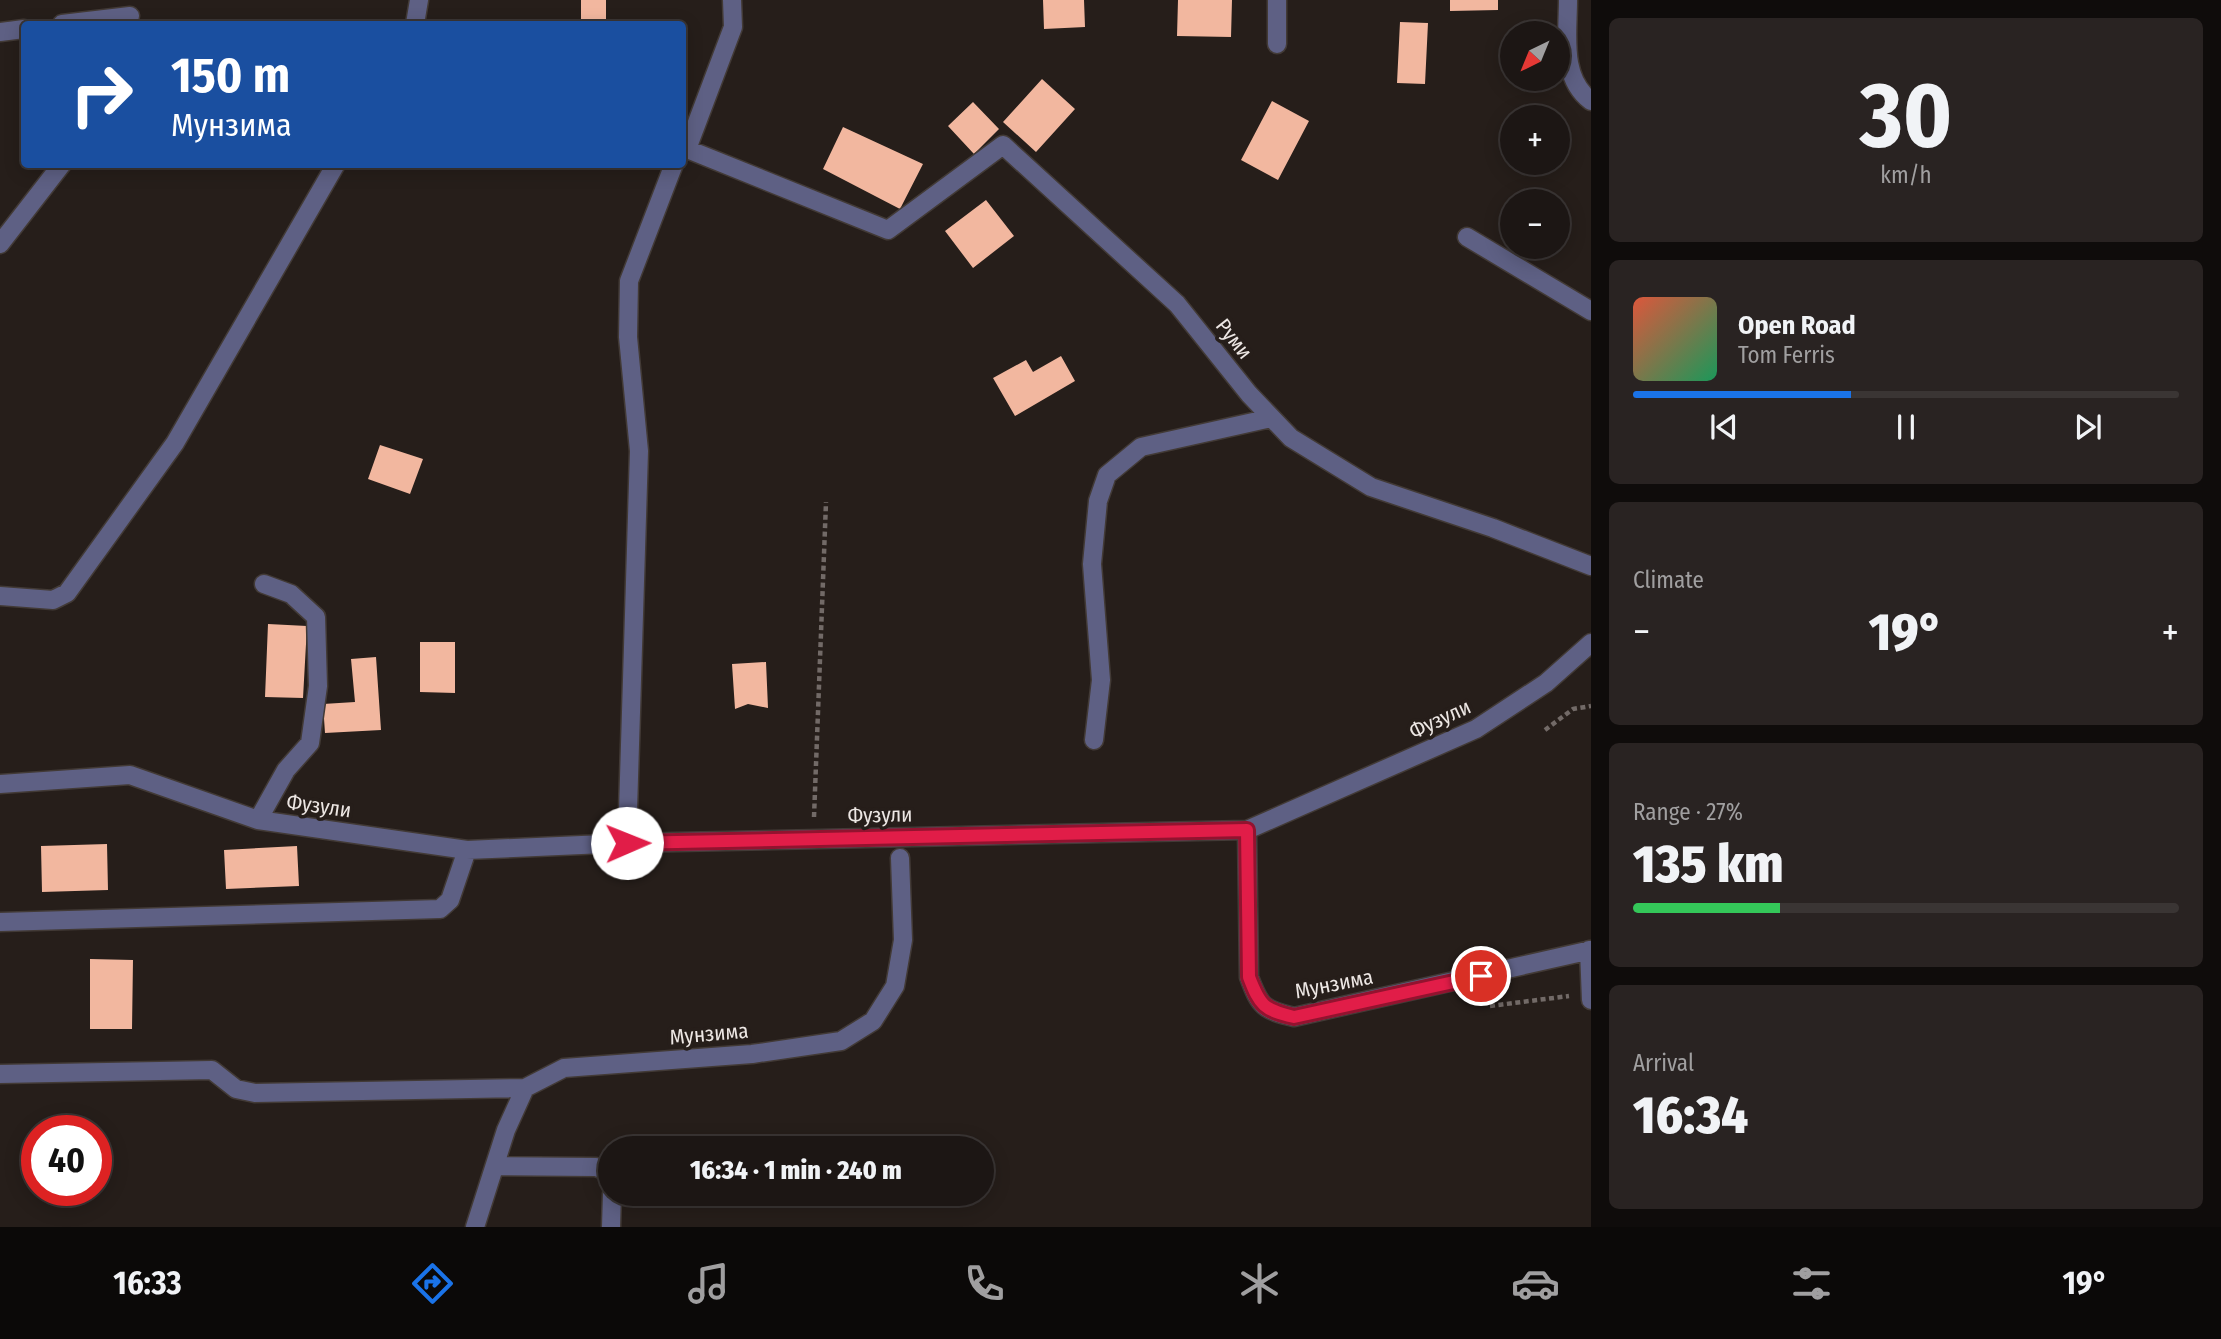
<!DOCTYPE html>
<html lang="en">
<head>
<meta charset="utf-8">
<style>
	body { margin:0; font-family:"Fira Sans Condensed",sans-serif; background:#292322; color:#f1f3f6; height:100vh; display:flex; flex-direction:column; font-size:26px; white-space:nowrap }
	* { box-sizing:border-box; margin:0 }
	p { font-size:23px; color:#a09fa0 }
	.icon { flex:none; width:38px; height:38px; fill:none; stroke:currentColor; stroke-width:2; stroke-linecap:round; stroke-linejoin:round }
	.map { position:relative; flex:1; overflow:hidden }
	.side { display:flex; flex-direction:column; gap:18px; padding:18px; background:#0f0c0b; width:630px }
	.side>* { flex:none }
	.hud { position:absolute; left:21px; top:21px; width:665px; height:147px; border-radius:7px; box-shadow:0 4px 18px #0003,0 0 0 2px #3a3534; background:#1a4fa0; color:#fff; overflow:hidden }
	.needle { width:46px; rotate:223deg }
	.fabs { position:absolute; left:1500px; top:21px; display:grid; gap:14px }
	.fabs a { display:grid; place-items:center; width:70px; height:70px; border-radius:50%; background:#1c1614; box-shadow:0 4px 18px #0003,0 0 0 2px #3a3534; font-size:35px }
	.speed { position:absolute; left:21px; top:1115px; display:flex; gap:14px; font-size:35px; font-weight:700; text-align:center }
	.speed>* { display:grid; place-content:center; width:91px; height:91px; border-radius:50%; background:#1c1614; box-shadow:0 4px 18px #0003,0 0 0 2px #3a3534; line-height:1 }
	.speed .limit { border:10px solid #d22; background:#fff; color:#111 }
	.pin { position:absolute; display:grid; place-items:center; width:60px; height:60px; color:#fff; margin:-30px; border:4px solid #fff; border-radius:50%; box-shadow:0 2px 7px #0007 }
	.me { position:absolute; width:77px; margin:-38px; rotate:89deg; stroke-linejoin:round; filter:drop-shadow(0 0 5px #0008) }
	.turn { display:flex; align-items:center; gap:24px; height:147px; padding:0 35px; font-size:32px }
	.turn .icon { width:91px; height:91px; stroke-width:2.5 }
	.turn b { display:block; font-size:49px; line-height:60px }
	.big { font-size:52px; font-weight:800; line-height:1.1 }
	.side .widget { flex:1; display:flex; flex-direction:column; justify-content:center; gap:10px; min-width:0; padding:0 24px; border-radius:10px; background:#292322 }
	.side .dial { align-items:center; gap:0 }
	.dial b { font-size:91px; line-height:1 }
	.song { display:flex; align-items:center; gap:21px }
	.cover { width:84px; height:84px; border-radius:10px; background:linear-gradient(135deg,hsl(10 70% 55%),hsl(150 70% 35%)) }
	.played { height:7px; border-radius:4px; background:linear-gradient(90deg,#1a73e8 40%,#3a3534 40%) }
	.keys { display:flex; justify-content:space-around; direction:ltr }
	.heat { display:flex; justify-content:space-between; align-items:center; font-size:38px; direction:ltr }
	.charge { height:10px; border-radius:5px; background:linear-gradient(90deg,#34c759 27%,#3a3534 0) }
	.trip { position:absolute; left:598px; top:1136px; width:396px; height:70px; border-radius:35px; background:#1c1614; box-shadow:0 4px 18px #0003,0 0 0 2px #3a3534; font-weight:800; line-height:70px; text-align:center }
	.menu { display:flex; height:112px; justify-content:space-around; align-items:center; background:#0b0908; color:#a09fa0 }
	.menu .icon { width:49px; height:49px }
	.menu .active { color:#1a73e8 }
	.menu b { font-size:32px; color:#f1f3f6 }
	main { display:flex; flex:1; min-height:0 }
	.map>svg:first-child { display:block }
	.building { fill:#f2b79f }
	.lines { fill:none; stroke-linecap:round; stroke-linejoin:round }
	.minor-casing { stroke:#423a36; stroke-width:21 }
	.path { stroke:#726a67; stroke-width:4.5; stroke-dasharray:5 3.5; stroke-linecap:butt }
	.minor { stroke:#5e6084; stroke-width:18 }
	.route-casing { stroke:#92132f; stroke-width:18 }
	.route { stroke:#e11d48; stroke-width:12 }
	.labels { text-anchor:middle; stroke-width:7; stroke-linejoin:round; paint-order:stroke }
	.street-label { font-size:21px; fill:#ede7e4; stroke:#261e1a }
</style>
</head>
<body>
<main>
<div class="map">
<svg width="1591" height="1227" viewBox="0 0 1591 1227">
	<rect width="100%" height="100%" fill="#261e1a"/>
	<path class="building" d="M 581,0 L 606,0 L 606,21 L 581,21 Z
		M 1043,0 L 1084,0 L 1085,27 L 1044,29 Z
		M 1178,0 L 1232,0 L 1231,37 L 1177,36 Z
		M 1450,0 L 1498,0 L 1498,10 L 1450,11 Z
		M 1400,22 L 1428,23 L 1425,84 L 1397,83 Z
		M 1042,79 L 1075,109 L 1036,152 L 1003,122 Z
		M 1272,101 L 1309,121 L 1278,180 L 1241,160 Z
		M 973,102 L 999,129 L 974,154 L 948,126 Z
		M 843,127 L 923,164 L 900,209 L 823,169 Z
		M 986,200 L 1014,236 L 973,268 L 945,231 Z
		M 1061,356 L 1075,381 L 1015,416 L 993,378 L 1026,360 L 1033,372 Z
		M 380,445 L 423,459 L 410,494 L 368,479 Z
		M 268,624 L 307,626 L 303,698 L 265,697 Z
		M 420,642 L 455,642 L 455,693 L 420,692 Z
		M 376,657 L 381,730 L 325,733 L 323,704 L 355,702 L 351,659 Z
		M 766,662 L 768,708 L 748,704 L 735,709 L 732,664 Z
		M 107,844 L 108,890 L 42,892 L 41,846 Z
		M 297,846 L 299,886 L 226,889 L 224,850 Z
		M 90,959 L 133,960 L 132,1029 L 90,1029 Z"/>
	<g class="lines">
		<g class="minor-casing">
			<path id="minor" d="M 732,0 L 733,27 L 687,149 L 888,230 L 1003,145 L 1177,304 L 1249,394 L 1291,438 L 1371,487 L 1493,528 L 1591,566
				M 1568,0 C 1568,34 1560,78 1591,101
				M 62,24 L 130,16
				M 415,24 L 419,0
				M 0,32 L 24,29
				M 1277,44 L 1277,0
				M 1467,237 L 1591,311
				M 0,244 L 62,164
				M 0,596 L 53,600 L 67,593 L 175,443 L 336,164
				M 1094,740 L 1101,680 L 1092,564 L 1098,501 L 1107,475 L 1141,447 L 1271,418
				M 0,784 L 130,775 L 258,820 L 467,850 L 627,843 L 1247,830 L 1476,729 L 1546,683 L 1591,643
				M 258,820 L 286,770 L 310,743 L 318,686 L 316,617 L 291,594 L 264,584
				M 1247,830 L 1249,977 C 1260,1007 1264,1010 1294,1017 L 1591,950
				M 627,843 L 639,451 L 628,337 L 629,281 L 674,164
				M 0,922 L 440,909 L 450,900 L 467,850
				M 1589,950 L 1591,1000
				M 0,1074 L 212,1070 L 236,1089 L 255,1093 L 525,1088
				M 495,1166 L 596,1167 L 611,1173
				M 475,1227 L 506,1130 L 525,1088 L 564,1068 L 752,1054 L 841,1041 L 873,1021 L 895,986 L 903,940 L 900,858
				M 611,1227 L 612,1194"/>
		</g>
		<path class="path" d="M 1545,730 L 1573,709 L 1591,706
			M 814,817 L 826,502
			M 1490,1006 L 1569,996"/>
		<use href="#minor" class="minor"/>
	</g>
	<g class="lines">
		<g class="route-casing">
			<path id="route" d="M 627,843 L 1247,830 L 1249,977 C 1260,1006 1264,1010 1294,1017 L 1481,976"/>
		</g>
		<use href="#route" class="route"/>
	</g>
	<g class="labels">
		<g class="street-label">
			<text transform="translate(1234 339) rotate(52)" y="7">Руми</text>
			<text transform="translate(1440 719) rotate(-25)" y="7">Фузули</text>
			<text transform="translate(319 806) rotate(8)" y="7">Фузули</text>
			<text transform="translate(880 815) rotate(-1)" y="7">Фузули</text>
			<text transform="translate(1334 984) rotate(-11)" y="7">Мунзима</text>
			<text transform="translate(709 1034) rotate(-5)" y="7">Мунзима</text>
		</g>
	</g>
</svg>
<div class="fabs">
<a><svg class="needle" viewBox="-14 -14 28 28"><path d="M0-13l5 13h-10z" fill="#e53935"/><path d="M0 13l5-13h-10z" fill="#a09fa0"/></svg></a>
<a>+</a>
<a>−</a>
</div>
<div class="speed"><div class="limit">40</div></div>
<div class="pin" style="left:1481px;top:976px;background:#d93025"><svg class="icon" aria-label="arrive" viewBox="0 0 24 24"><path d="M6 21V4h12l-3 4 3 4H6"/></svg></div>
<svg class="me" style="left:627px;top:843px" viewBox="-20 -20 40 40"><circle r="19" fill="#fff"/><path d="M0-13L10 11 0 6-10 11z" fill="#e11d48"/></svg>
<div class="trip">16:34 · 1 min · 240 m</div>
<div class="hud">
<div class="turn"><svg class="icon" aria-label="right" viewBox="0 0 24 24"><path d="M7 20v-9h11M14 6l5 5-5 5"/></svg><div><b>150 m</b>Мунзима</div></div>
</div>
</div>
<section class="side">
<div class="widget dial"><b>30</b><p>km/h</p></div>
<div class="widget">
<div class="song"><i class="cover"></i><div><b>Open Road</b><p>Tom Ferris</p></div></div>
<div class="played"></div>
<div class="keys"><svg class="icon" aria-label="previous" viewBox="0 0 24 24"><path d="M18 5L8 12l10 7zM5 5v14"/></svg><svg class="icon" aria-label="pause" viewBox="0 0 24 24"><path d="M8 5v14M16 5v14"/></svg><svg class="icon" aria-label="next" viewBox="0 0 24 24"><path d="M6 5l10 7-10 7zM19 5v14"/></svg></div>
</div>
<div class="widget"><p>Climate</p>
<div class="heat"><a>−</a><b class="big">19°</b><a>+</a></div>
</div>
<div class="widget"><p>Range · 27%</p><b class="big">135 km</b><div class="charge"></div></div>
<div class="widget"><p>Arrival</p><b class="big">16:34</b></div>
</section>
</main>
<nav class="menu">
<b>16:33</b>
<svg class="icon active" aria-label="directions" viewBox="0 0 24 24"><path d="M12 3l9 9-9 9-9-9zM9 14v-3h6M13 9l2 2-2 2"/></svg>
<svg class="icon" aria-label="music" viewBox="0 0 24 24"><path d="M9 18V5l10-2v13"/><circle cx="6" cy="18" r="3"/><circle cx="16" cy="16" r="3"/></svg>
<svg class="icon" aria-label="phone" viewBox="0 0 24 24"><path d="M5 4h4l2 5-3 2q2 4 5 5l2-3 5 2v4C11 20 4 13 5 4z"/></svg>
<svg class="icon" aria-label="climate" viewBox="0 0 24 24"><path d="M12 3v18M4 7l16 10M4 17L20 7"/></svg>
<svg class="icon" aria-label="car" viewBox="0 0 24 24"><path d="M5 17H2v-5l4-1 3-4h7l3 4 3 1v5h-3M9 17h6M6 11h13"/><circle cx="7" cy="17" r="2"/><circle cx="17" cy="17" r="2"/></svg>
<svg class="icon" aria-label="filters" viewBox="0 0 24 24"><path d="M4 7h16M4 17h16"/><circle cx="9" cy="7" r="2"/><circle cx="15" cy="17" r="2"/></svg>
<b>19°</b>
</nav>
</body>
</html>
